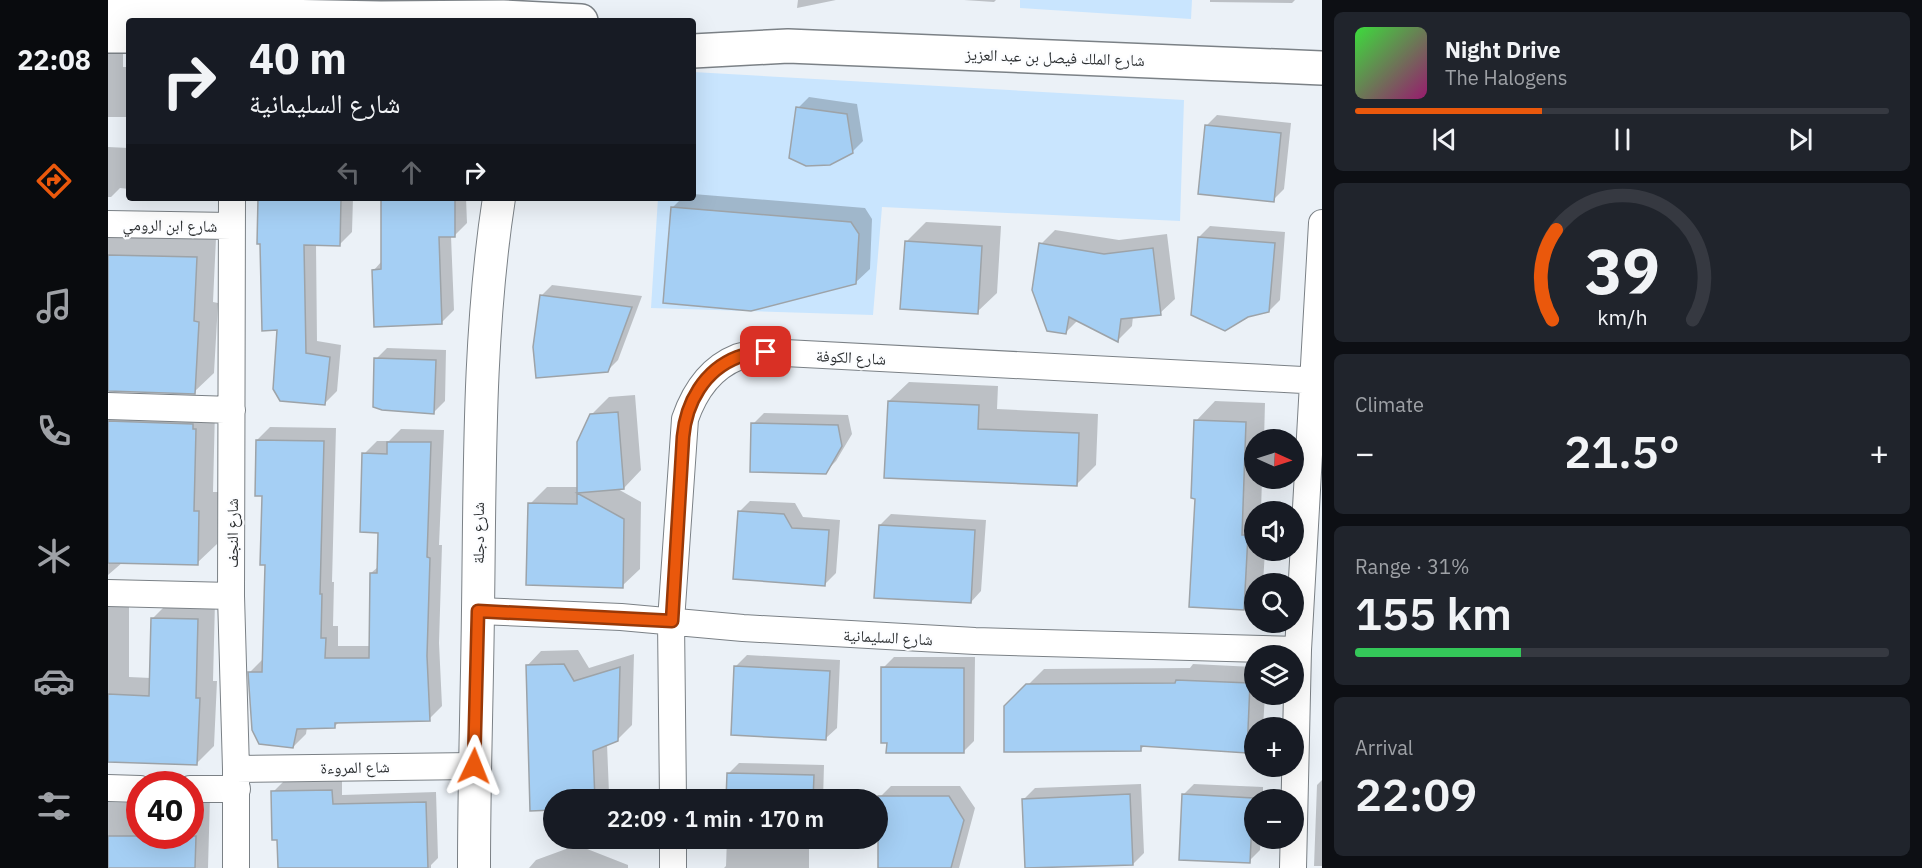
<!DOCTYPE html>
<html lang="en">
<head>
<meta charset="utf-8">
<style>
	body { margin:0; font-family:"IBM Plex Sans","Noto Naskh Arabic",sans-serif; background:#20242c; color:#f1f3f6; height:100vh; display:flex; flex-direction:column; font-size:22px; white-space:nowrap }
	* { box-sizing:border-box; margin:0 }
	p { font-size:20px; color:#9ea1a6 }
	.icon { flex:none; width:33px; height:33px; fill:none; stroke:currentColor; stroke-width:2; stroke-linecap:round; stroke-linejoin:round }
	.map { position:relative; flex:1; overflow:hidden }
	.drawer { display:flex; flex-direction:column; gap:12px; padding:12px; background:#0d0f14; width:600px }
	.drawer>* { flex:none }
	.top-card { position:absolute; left:18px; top:18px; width:570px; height:183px; border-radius:6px; box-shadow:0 6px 24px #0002; background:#171b24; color:#f1f3f6; overflow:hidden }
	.needle { width:39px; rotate:93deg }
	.fabs { position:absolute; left:1136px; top:429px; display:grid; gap:12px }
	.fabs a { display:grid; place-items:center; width:60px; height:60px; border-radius:50%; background:#171b24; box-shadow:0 6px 24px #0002; font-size:30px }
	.speed { position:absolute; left:18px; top:771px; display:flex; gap:12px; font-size:30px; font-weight:700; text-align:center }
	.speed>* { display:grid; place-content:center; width:78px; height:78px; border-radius:50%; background:#171b24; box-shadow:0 6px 24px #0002; line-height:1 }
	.speed .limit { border:9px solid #d22; background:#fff; color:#111 }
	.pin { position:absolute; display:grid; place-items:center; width:51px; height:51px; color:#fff; margin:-26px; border-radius:12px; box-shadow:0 3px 9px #0006 }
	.me { position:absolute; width:66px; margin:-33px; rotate:2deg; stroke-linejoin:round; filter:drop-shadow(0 0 4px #0008) }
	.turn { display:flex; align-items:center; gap:21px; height:126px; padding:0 24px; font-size:27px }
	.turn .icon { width:78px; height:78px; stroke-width:2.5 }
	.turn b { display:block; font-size:42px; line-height:51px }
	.lanes { display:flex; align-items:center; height:57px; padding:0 24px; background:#0003; justify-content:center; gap:30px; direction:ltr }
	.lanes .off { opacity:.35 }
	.big { font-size:45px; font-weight:600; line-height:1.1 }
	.drawer .tile { flex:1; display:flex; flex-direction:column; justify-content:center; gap:9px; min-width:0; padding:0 21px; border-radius:9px; background:#20242c }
	.drawer .dial { align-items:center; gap:0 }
	.dial svg { height:156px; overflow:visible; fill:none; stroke:#363941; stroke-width:7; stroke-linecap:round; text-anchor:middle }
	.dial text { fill:#f1f3f6; stroke:none }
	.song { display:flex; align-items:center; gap:18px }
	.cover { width:72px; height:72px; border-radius:9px; background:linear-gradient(135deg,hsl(120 70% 55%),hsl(320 70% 35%)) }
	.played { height:6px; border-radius:3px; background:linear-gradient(90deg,#ea580c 35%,#363941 35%) }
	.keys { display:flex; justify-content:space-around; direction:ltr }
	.heat { display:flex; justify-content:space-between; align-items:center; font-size:33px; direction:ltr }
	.charge { height:9px; border-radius:4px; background:linear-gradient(90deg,#34c759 31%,#363941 0) }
	.trip { position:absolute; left:435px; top:789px; width:345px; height:60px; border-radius:30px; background:#171b24; box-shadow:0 6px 24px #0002; font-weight:600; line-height:60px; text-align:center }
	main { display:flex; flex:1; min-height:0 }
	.tab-bar { display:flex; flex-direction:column; width:108px; justify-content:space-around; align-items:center; background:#090b0e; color:#9ea1a6 }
	.tab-bar .icon { width:42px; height:42px }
	.tab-bar .on { color:#ea580c }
	.tab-bar b { font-size:27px; color:#f1f3f6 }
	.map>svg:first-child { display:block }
	.green { fill:#c9e5fe }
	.shadow { fill:#0003 }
	.building { fill:#a5cff4; stroke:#9da3a8; stroke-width:1.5 }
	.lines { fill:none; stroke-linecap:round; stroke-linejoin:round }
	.minor-casing { stroke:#7b8186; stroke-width:28 }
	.tertiary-casing { stroke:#7b8186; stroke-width:34 }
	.secondary-casing { stroke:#7b8186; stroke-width:36 }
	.minor { stroke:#fff; stroke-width:26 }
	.tertiary { stroke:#fff; stroke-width:32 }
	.secondary { stroke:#fff; stroke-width:33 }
	.route-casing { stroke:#983908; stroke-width:15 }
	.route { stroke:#ea580c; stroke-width:10 }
	.labels { text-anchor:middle; stroke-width:4.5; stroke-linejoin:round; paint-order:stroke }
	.street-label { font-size:16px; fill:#2d3032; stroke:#fcfdff }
</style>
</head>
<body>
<main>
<nav class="tab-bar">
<b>22:08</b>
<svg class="icon on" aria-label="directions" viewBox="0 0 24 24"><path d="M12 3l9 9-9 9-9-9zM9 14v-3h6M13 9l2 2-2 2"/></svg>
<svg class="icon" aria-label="music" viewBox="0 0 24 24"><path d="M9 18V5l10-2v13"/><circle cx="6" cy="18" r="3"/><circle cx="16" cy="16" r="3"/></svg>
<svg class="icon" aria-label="phone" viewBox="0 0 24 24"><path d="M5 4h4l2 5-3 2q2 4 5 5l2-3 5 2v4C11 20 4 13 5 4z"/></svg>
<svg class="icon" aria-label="climate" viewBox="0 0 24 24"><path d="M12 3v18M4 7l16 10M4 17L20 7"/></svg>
<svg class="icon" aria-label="car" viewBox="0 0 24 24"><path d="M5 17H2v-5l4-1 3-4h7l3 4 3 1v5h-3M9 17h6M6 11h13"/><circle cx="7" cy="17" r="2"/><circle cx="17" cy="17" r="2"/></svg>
<svg class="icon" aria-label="filters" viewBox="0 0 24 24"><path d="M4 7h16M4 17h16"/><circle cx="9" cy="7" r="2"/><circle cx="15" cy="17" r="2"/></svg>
</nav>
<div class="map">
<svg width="1214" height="868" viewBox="0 0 1214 868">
	<rect width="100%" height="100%" fill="#ebf1f7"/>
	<path class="green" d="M 912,0 L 1084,0 L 1083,19 L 912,8 Z
		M 585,72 L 1076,100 L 1072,221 L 774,207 L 765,315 L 543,308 L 550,198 L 585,198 Z"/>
	<path class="shadow" d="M 690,0 L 728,0 L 689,8 Z
		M 856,0 L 888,0 L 886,2 Z
		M 1102,0 L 1187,0 L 1184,3 L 1102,2 Z
		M 0,52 L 15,52 L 15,67 L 21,67 L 21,117 L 0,117 Z
		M 701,97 L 749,104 L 755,141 L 744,152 L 690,108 Z
		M 1109,115 L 1183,123 L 1176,189 L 1165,200 L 1098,126 Z
		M 0,147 L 21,148 L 21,189 L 12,188 L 3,197 L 0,197 Z
		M 585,194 L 757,208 L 764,219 L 762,269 L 747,283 L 564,208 L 574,198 L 585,198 Z
		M 151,198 L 245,198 L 244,232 L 232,244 L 208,244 L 209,341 L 233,345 L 229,391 L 217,403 L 170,329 L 154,243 L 151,243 Z
		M 274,198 L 358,198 L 359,223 L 346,236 L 343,236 L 346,310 L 334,322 L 266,270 L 274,261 Z
		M 818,222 L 893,226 L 889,293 L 869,312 L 799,241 Z
		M 0,224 L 108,238 L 105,302 L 110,303 L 106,373 L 86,392 L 0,380 Z
		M 1102,226 L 1177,232 L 1172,300 L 1161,311 L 1091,237 Z
		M 947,230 L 1011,240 L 1059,234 L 1067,299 L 1052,313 L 1025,316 L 1024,326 L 1010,340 L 970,320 L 957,333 L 933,244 Z
		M 444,285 L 534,296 L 510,360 L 499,371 L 433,296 Z
		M 279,348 L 338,350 L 337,401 L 326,412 L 268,359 Z
		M 801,382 L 890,386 L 889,409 L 990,414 L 988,465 L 968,485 L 781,401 Z
		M 527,395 L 533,470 L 516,488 L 508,488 L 533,502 L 532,569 L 514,586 L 422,504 L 439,487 L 471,487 L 483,415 L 501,397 Z
		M 1107,401 L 1157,403 L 1156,440 L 1146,440 L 1146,478 L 1154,478 L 1153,512 L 1146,512 L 1146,550 L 1157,550 L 1155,584 L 1146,584 L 1146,597 L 1135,608 L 1088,497 L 1088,421 Z
		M 0,410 L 107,410 L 105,492 L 110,492 L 109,544 L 89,563 L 15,562 L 0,575 Z
		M 656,413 L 740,415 L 744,434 L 728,461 L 717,472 L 645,424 Z
		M 162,427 L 228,428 L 224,582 L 226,582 L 225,626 L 230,626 L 230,646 L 263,646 L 263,573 L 270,567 L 271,531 L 256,454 L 269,441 L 281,441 L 293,429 L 336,430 L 331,545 L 334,545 L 331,643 L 334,706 L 321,719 L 232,721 L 226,727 L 199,727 L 198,734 L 185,747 L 142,672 L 154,660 L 159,564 L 156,494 L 149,440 Z
		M 642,501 L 687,503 L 695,517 L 732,520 L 728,573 L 717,584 L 631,512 Z
		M 783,514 L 878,520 L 873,591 L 863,602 L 772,525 Z
		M 62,601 L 107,602 L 105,681 L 109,681 L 106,746 L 88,764 L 5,760 L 0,763 L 0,605 L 21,605 L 21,677 L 43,678 L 45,618 Z
		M 470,650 L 481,668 L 526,654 L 524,725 L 509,740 L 499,744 L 501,793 L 494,800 L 446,800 L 419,666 L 433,651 Z
		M 639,655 L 732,660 L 729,728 L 718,738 L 628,666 Z
		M 786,657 L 867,657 L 866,741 L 855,752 L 775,668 Z
		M 1085,664 L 1146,667 L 1146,694 L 1157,694 L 1155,728 L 1146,728 L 1146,744 L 1139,751 L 1037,745 L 1032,750 L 898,707 L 936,669 L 1082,668 Z
		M 631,763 L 716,765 L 715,800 L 620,800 L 620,774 Z
		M 1214,780 L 1214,866 L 1206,866 L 1209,785 Z
		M 234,781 L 234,795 L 328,792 L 330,858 L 323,865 L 323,868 L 171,868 L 171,838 L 165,792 L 175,782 Z
		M 1033,784 L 1036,853 L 1025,864 L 918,868 L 916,799 L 927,788 Z
		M 1086,784 L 1155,787 L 1155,800 L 1146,800 L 1146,838 L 1153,838 L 1152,850 L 1141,861 L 1075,795 Z
		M 783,786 L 852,786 L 867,808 L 851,868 L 772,868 L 772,797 Z
		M 82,796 L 102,796 L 100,868 L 0,868 L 0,802 L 32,803 L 32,836 L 82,836 Z
		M 619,838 L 704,838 L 701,839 L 701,868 L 616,868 L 618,866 Z
		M 469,845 L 520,865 L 520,868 L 421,868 L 428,860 Z"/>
	<path class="building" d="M 688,107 L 739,114 L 745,153 L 722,165 L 698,166 L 681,158 Z
		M 1097,125 L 1173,133 L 1166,202 L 1090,194 Z
		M 150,198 L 233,199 L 232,246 L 196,245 L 198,353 L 222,357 L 217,405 L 172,401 L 165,389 L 169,330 L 154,331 L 152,244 L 149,244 Z
		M 273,198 L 347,198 L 347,237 L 331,237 L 334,324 L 266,327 L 264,270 L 273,269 Z
		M 563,207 L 743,222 L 751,234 L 748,284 L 643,311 L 555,303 Z
		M 1090,237 L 1167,243 L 1161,312 L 1140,317 L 1117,331 L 1083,315 Z
		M 797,241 L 874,246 L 870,314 L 792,309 Z
		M 931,243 L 996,254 L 1045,248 L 1053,315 L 1013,319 L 1010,342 L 961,317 L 958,334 L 939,331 L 924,290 Z
		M 0,255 L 89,257 L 86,321 L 91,322 L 87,394 L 0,391 Z
		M 432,295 L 524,307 L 500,372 L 428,378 L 425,347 Z
		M 266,358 L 328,360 L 326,414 L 274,410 L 265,407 Z
		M 780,401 L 871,405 L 870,429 L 971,433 L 969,486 L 776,478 Z
		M 510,412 L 516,489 L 469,493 L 516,519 L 515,588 L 418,585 L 420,503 L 469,504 L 469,442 L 482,414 Z
		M 1086,420 L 1138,422 L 1134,535 L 1140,535 L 1136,610 L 1081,607 L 1087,499 L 1083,498 Z
		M 0,421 L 85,424 L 85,429 L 88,429 L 86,511 L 91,511 L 90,565 L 0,563 Z
		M 643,423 L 730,425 L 734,446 L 718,474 L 642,472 Z
		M 148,440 L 216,441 L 212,594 L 214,594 L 213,638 L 218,638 L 217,658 L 261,658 L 262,573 L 269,573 L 270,533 L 252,532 L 254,453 L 279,454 L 279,442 L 323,442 L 319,557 L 322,558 L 319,656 L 322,721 L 227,723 L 227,728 L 189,729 L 185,748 L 151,744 L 144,730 L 140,672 L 154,672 L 157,565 L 152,565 L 154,496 L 147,496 Z
		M 630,511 L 676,514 L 684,528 L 721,530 L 717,586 L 625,579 Z
		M 771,525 L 867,530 L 863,603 L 766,598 Z
		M 43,618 L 90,619 L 88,698 L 92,698 L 89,765 L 0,762 L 0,694 L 41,696 Z
		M 456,664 L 466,681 L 512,667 L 510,741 L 485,751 L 487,800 L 446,800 L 446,810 L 422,811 L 418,665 Z
		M 626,666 L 722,671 L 718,740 L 623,735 Z
		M 773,667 L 856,668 L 856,753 L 778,753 L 779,743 L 773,743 Z
		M 1068,680 L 1142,683 L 1139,753 L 1033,746 L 1033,751 L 896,752 L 896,706 L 918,684 L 1067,683 Z
		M 619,773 L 706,775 L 705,800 L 618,800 Z
		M 224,790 L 225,804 L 318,802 L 320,868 L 170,868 L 169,840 L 164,840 L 163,791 Z
		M 1022,794 L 1025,865 L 917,868 L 914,799 Z
		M 1074,794 L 1145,798 L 1142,863 L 1071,860 Z
		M 770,796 L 841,796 L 856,820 L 843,868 L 770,868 Z
		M 0,836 L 88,836 L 87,868 L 0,868 Z"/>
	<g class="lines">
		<g class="minor-casing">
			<path id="minor" d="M 124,198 L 123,596 L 128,769 L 128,868
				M 0,224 L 123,226
				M 0,406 L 124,410
				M 0,593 L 123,596
				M 370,611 L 513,617 L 635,628 L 867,641 L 1190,650
				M 128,769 L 366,766
				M 0,788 L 32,789
				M 82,789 L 129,789
				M 565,800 L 563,621 L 577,419 C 586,393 602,368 630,357 C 639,354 649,354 658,352 L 1214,381
				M 565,838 L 565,868
				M 1185,868 L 1190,650 L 1214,223"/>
		</g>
		<g class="tertiary-casing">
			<path id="tertiary" d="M 366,868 C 366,782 369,696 370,610 C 372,472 370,334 391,198"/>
		</g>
		<g class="secondary-casing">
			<path id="secondary" d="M 0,11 L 115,15 L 273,18 L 395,17 L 473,21
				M 0,36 L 21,36
				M 585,51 L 680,46 L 1214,68"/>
		</g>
		<use href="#minor" class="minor"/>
		<use href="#tertiary" class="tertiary"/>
		<use href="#secondary" class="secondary"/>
	</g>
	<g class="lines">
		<g class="route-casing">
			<path id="route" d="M 366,766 L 370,611 L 564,621 L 575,437 C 578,403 596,370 630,357 C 639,354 649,354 658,352"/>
		</g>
		<use href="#route" class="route"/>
	</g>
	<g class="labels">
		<g class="street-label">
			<text transform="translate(947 57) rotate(2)" y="6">شارع الملك فيصل بن عبد العزيز</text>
			<text transform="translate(62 225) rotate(1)" y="6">شارع ابن الرومي</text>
			<text transform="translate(743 357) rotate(3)" y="6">شارع الكوفة</text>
			<text transform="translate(124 533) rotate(-90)" y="6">شارع النجف</text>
			<text transform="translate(370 533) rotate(-90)" y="6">شارع دجلة</text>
			<text transform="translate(780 637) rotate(3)" y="6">شارع السليمانية</text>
			<text transform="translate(247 767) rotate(-1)" y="6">شاع المروءة</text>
		</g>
	</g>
</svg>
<div class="fabs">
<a><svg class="needle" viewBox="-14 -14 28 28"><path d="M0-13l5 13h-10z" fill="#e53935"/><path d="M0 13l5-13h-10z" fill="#9ea1a6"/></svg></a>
<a><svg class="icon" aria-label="sound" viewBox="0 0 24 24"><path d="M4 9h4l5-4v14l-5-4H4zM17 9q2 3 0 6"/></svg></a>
<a><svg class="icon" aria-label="search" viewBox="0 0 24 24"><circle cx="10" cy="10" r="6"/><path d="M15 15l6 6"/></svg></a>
<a><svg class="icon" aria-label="layers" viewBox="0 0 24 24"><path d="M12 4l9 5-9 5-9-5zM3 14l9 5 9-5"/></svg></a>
<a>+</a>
<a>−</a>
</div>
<div class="speed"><div class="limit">40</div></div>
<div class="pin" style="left:658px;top:352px;background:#d93025"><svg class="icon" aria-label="arrive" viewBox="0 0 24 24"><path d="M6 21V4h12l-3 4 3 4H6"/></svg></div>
<svg class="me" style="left:366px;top:766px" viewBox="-20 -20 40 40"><path d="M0-17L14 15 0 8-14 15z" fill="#ea580c" stroke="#fff" stroke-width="4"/></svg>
<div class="trip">22:09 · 1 min · 170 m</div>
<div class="top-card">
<div class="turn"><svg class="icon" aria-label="right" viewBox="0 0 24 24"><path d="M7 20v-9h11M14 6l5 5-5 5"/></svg><div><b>40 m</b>شارع السليمانية</div></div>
<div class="lanes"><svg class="icon off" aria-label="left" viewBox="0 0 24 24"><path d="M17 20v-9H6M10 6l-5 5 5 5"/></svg><svg class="icon off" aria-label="ahead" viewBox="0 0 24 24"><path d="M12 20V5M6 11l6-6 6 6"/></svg><svg class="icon" aria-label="right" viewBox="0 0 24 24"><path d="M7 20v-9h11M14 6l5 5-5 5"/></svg></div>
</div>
</div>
<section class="drawer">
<div class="tile">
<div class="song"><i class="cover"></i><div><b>Night Drive</b><p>The Halogens</p></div></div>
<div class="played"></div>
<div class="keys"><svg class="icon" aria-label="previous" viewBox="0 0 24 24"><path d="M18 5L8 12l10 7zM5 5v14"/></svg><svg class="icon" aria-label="pause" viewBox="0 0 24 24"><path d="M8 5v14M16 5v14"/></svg><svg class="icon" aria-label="next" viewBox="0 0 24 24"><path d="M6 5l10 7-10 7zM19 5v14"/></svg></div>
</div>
<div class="tile dial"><svg viewBox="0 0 100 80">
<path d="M14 69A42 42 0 1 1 86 69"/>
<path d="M14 69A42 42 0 0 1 16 23" stroke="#ea580c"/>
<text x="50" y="56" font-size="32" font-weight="700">39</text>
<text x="50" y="72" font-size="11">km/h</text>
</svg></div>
<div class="tile"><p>Climate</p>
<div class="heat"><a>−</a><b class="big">21.5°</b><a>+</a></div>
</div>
<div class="tile"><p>Range · 31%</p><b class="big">155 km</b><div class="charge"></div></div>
<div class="tile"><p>Arrival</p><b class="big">22:09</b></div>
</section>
</main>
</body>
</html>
